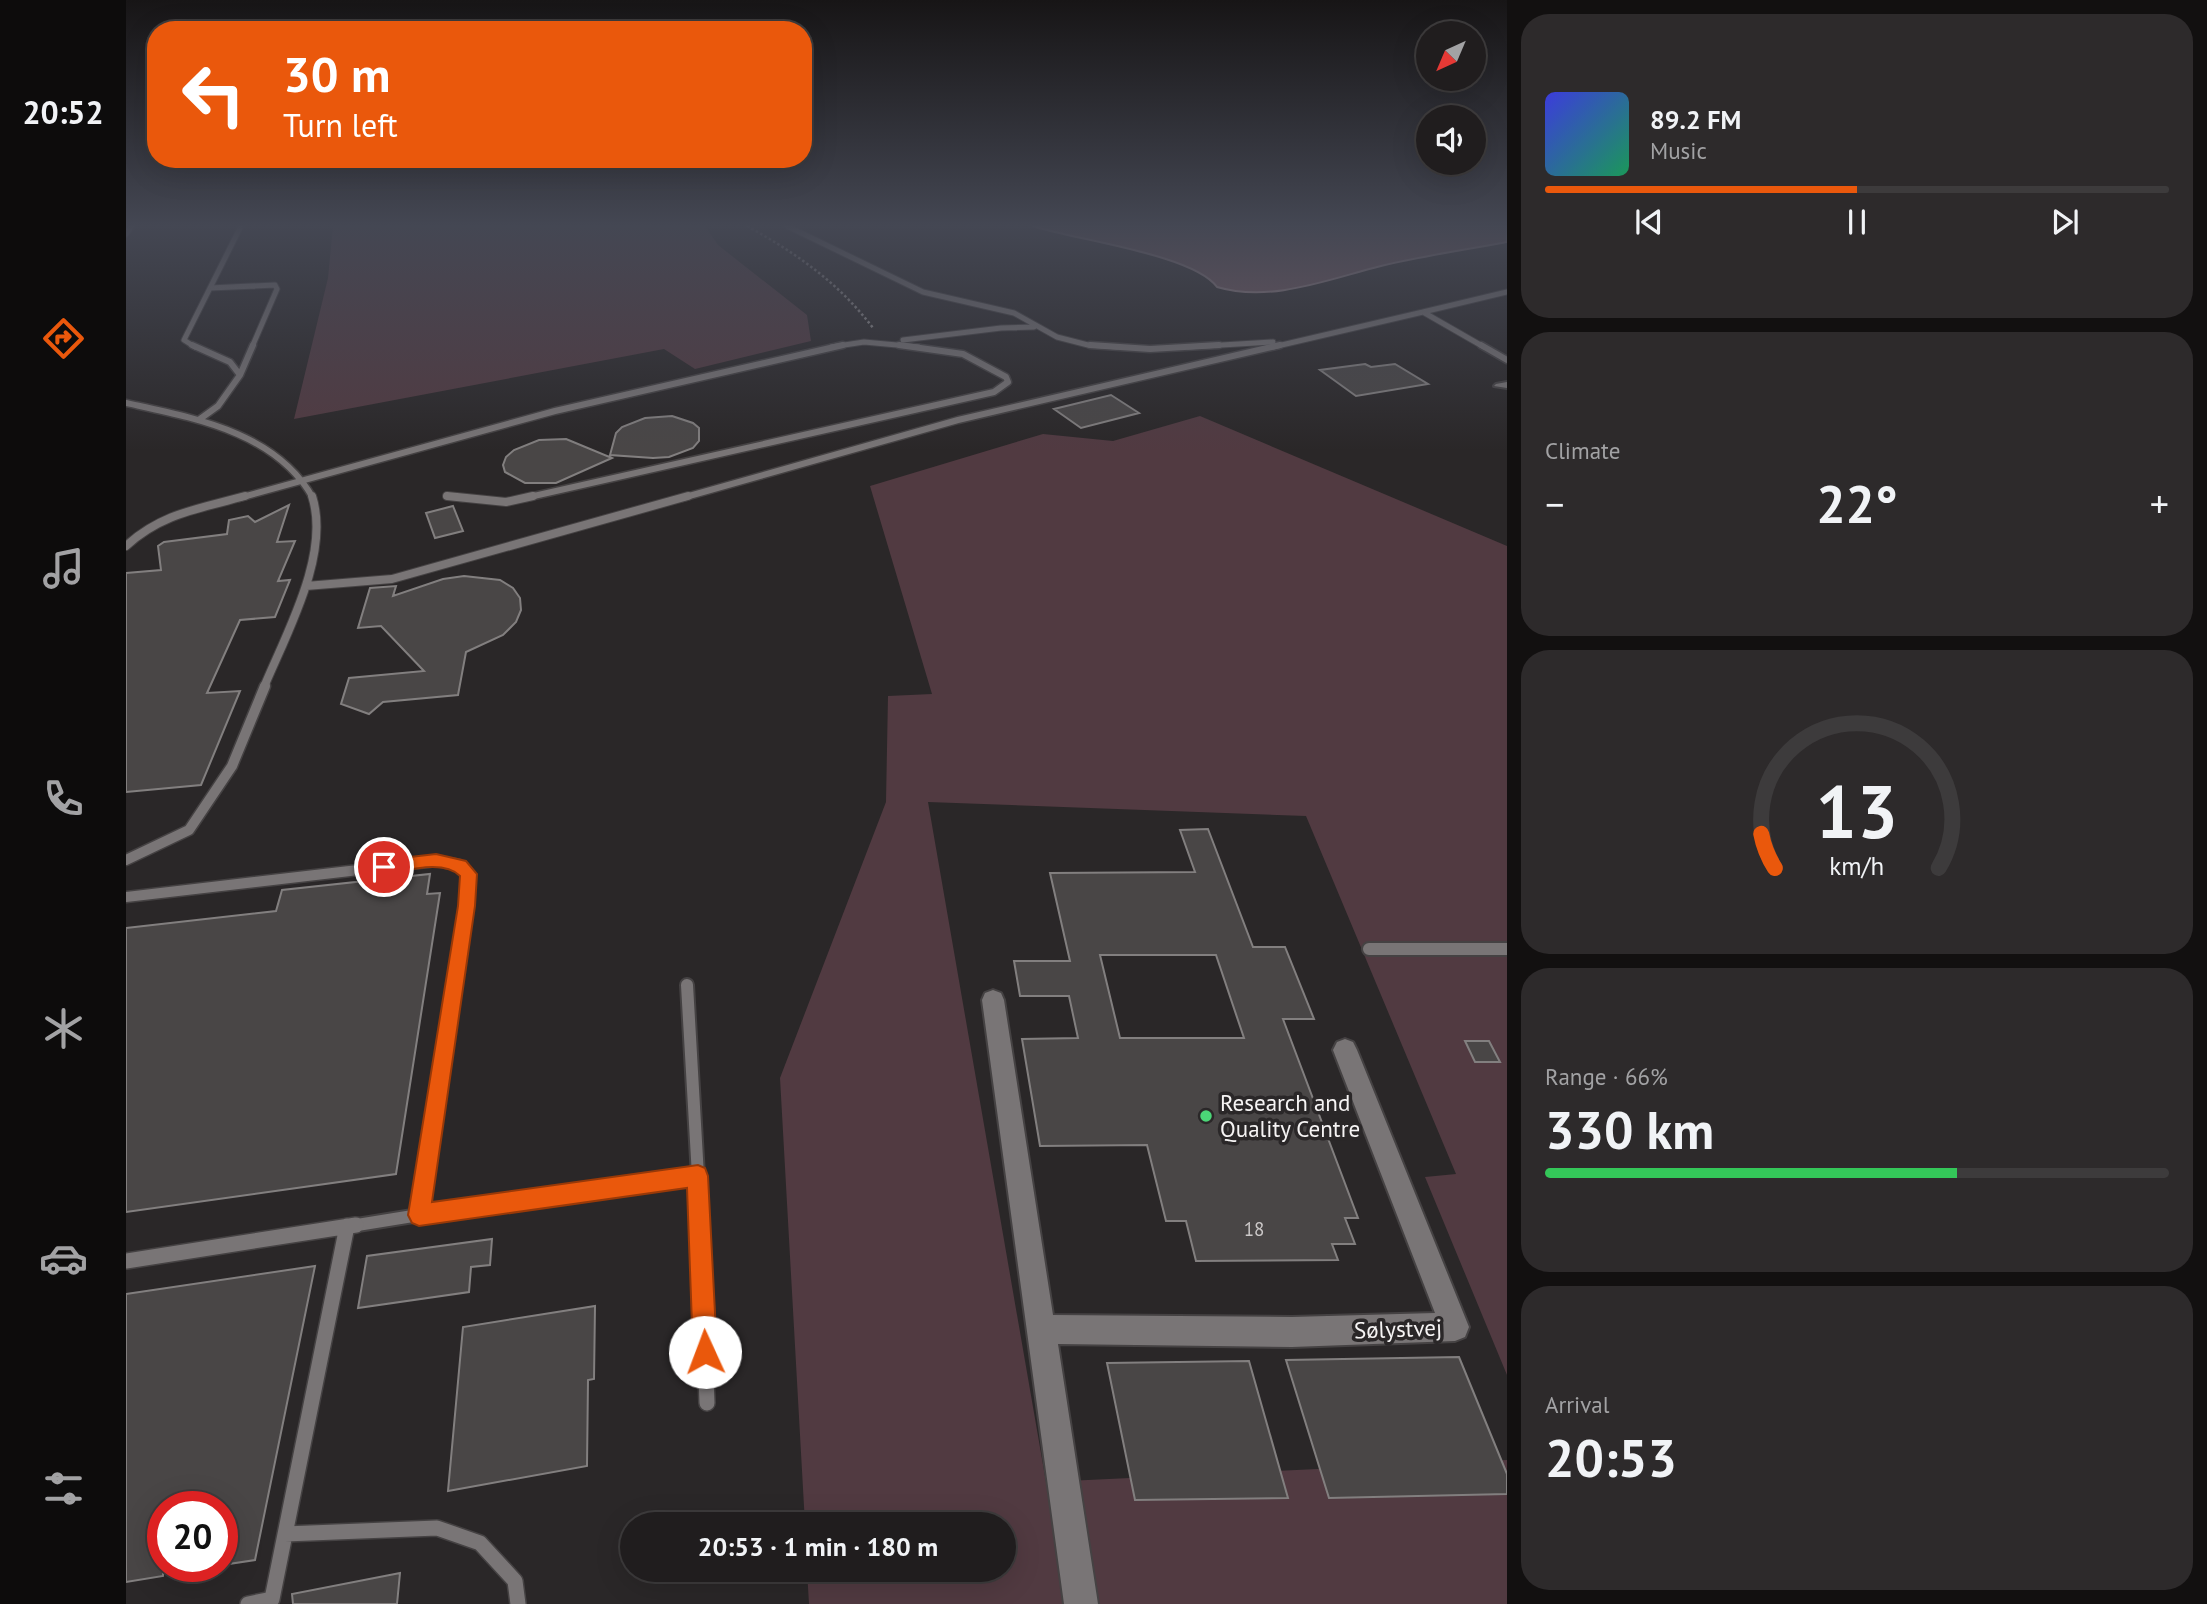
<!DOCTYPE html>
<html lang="en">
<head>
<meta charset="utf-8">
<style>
	body { margin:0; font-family:"PT Sans",sans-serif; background:#2d2a2b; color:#f1f3f6; height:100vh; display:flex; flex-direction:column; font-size:26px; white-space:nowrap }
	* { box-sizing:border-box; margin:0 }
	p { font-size:23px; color:#a2a2a4 }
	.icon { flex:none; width:38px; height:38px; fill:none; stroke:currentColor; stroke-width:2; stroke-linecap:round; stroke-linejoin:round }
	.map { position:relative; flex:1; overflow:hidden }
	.drawer { display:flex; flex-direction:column; gap:14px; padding:14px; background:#121010; width:700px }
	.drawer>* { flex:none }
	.hud { position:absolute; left:21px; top:21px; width:665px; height:147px; border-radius:28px; box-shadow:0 7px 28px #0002,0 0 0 2px #3d3b3c; background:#ea580c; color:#fff; overflow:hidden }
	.needle { width:46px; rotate:224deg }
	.fabs { position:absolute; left:1290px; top:21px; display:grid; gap:14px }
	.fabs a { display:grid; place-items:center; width:70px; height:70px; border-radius:50%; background:#201d1e; box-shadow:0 7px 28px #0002,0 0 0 2px #3d3b3c; font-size:35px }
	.speed { position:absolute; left:21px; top:1491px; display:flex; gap:14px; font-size:35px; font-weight:700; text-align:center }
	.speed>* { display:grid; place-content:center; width:91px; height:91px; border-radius:50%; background:#201d1e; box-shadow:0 7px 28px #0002,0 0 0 2px #3d3b3c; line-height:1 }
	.speed .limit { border:10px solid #d22; background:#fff; color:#111 }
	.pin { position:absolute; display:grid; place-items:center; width:60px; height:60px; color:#fff; margin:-30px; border:4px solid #fff; border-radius:50%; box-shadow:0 2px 7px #0007 }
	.me { position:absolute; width:77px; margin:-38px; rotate:358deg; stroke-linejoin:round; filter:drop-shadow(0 0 5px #0008) }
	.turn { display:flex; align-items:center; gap:24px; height:147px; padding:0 21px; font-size:32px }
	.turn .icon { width:91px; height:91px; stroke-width:2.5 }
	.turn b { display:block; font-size:49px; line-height:60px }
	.big { font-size:52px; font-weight:700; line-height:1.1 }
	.drawer .tile { flex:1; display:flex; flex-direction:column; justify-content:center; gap:10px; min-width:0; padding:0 24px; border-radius:28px; background:#2d2a2b }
	.drawer .dial { align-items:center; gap:0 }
	.dial svg { height:182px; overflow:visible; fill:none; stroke:#3d3b3c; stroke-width:7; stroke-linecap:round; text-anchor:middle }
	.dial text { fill:#f1f3f6; stroke:none }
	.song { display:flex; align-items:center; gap:21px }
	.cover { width:84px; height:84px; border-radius:10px; background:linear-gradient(135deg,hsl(240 70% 55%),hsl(150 70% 35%)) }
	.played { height:7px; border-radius:4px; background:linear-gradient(90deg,#ea580c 50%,#3d3b3c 50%) }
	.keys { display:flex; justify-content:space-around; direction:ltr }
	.heat { display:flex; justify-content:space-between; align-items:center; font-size:38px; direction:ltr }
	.charge { height:10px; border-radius:5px; background:linear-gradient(90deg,#34c759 66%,#3d3b3c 0) }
	.trip { position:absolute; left:494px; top:1512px; width:396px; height:70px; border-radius:35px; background:#201d1e; box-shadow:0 7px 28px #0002,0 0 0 2px #3d3b3c; font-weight:700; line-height:70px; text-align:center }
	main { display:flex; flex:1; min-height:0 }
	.menu { display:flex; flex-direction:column; width:126px; justify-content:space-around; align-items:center; background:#0d0c0c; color:#a2a2a4 }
	.menu .icon { width:49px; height:49px }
	.menu .selected { color:#ea580c }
	.menu b { font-size:32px; color:#f1f3f6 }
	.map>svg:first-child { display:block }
	.green { fill:#513a41 }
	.water { fill:#7b5c65; stroke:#a08a90; stroke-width:2 }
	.building { fill:#494646; stroke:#827f7f; stroke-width:2; fill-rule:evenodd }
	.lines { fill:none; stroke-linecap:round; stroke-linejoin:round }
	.lane-far5-casing { stroke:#454243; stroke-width:7 }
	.lane-far4-casing { stroke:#454243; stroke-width:9 }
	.lane-far3-casing { stroke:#454243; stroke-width:10 }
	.lane-far2-casing { stroke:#454243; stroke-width:13 }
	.lane-far1-casing { stroke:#454243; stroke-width:16 }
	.lane-casing { stroke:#454243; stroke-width:18 }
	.street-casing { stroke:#454243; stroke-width:4 }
	.path { stroke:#918e8f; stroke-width:2.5; stroke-dasharray:2.5 2.5; stroke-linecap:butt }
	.lane-far5 { stroke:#797576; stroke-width:5 }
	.lane-far4 { stroke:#797576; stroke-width:6 }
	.lane-far3 { stroke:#797576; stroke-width:8 }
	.lane-far2 { stroke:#797576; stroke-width:10 }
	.lane-far1 { stroke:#797576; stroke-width:12 }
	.lane { stroke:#797576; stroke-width:15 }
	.street { fill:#797576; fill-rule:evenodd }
	.route { fill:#ea580c; stroke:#983908; stroke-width:2 }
	.poi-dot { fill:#4bd677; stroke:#2a2728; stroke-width:2.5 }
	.labels { text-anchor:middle; stroke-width:7; stroke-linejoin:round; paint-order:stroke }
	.near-number-label { font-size:19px; fill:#cbc8c8 }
	.near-poi-label { font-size:23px; fill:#f6f4f4; stroke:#2a2728; text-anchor:start }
	.near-street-label { font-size:23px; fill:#f6f4f4; stroke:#2a2728 }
</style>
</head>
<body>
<main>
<nav class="menu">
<b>20:52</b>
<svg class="icon selected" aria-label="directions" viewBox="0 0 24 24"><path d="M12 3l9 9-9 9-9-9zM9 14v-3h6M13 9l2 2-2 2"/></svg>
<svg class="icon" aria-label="music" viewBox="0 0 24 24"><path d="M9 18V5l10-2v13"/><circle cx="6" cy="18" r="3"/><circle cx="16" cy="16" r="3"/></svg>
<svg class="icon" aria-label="phone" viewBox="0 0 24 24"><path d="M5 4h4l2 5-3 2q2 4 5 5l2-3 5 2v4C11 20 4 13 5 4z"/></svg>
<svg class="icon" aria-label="climate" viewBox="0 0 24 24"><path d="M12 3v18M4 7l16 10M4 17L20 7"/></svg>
<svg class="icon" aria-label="car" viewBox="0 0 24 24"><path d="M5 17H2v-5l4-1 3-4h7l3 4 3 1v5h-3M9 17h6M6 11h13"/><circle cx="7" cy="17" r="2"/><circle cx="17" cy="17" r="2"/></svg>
<svg class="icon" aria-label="filters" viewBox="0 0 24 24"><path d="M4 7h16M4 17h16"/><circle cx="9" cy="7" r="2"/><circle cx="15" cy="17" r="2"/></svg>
</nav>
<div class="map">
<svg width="1381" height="1604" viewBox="0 0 1381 1604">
	<rect width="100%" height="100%" fill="#2a2728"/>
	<path class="green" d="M 207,226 L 579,226 L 592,245 L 681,315 L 685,341 L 569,369 L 538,349 L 168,419 L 202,278 Z
		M 1074,416 L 1381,546 L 1381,1375 L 1299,1177 L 1330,1174 L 1180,816 L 802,802 L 920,1482 L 1381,1460 L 1381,1604 L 683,1604 L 681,1570 L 877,1570 L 877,1524 L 679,1524 L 654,1078 L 760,802 L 762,696 L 806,694 L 744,486 L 917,434 L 987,441 Z"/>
	<path class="water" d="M 907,226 L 1381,226 L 1381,242 C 1339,250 1296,256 1255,266 C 1203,279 1145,303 1091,287 C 1067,254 948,240 907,226 Z"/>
	<path class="building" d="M 1239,364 L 1245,367 L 1269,364 L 1302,384 L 1230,396 L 1194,370 Z
		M 985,395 L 1013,413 L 955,428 L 928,409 Z
		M 546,416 L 567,423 L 573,428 L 573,441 L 567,448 L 543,457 L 527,458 L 484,455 L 490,433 L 496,427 L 519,418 Z
		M 440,439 L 486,458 L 430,483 L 399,483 L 379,472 L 377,465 L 380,457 L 388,450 L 413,440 Z
		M 163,505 L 151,542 L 169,541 L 152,581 L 164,580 L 149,617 L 114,620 L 81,693 L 114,691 L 75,785 L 0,792 L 0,573 L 35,570 L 32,546 L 38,542 L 101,534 L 103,520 L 122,516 L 129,522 Z
		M 327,506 L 337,531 L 309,538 L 300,513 Z
		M 338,576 L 374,580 L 387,588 L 394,598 L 395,610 L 390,622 L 377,635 L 340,652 L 332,695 L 257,702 L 243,714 L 215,704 L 223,678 L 298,671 L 255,626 L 232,628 L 244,588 L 270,586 L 267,596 L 317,579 Z
		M 1082,829 L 1127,947 L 1159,947 L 1188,1019 L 1157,1019 L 1232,1218 L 1219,1218 L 1229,1244 L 1206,1244 L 1212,1260 L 1070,1261 L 1060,1221 L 1040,1221 L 1021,1145 L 914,1146 L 896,1039 L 952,1038 L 943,996 L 894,996 L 888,961 L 944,961 L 924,873 L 1069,872 L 1054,830 ZM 974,955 L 1090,955 L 1118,1038 L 994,1038 Z
		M 304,874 L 301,894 L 314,893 L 270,1174 L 0,1212 L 0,928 L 150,911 L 156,890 Z
		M 1339,1041 L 1363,1041 L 1374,1062 L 1349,1062 Z
		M 366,1239 L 364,1265 L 345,1267 L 343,1292 L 232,1308 L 241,1256 Z
		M 189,1266 L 129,1560 L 96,1565 L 96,1507 L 37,1507 L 37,1576 L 0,1582 L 0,1294 Z
		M 469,1306 L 468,1379 L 462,1380 L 461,1466 L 322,1491 L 337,1327 Z
		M 1333,1357 L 1381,1474 L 1381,1494 L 1203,1498 L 1160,1360 Z
		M 1123,1361 L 1162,1498 L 1009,1500 L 981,1363 Z
		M 274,1573 L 271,1604 L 167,1604 L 166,1594 Z"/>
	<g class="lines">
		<g class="lane-far5-casing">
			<path id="lane-far5" d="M 661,226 L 797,292 L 888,313 L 931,337 L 962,345 L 991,347
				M 0,234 L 6,226
				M 84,288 L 149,285 L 151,289 L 126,347
				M 1297,312 L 1381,292
				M 777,340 L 875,328 L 908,327
				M 69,347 L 58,340 L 115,226
				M 705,347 L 738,342 L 793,347
				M 1062,347 L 1147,342
				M 1147,347 L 1297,312 L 1358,347"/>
		</g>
		<g class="lane-far4-casing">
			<path id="lane-far4" d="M 66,345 L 104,362 L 114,375 L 92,406 L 74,419
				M 964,345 L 1024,349 L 1093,345
				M 1355,345 L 1381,360
				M 114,375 L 127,345
				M 0,403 C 68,418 150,432 187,498
				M 321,496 L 337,498
				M 113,498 L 429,411 L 717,345
				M 399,498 L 868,392 L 882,382 L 880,377 L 837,354 L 773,345
				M 556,498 L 832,420 L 1154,345"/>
		</g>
		<g class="lane-far3-casing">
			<path id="lane-far3" d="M 321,496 L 380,502 L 407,496
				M 0,546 C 36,513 73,509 119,496
				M 180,586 L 266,579 L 562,496
				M 138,687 C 160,634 205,554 186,496"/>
		</g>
		<g class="lane-far2-casing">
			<path id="lane-far2" d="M 0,860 L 63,830 L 106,766 L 139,686
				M 0,897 L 310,861 L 333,865 L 343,874 L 337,926"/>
		</g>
		<g class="lane-far1-casing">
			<path id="lane-far1" d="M 1243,949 L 1381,949
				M 561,985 L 572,1176
				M 293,1215 L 572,1176 L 574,1227
				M 219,1227 L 293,1215 L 337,924"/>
		</g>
		<g class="lane-casing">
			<path id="lane" d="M 574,1225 L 581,1403
				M 0,1261 L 230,1225
				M 159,1534 L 311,1528 L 354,1543 L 389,1581 L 392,1604
				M 122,1604 L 146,1599 L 221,1226"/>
		</g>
		<g class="street-casing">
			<path id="street" d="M 1381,382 L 1381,388 L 1368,386 L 1370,384 Z
				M 867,990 L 875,993 L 878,1000 L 927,1315 L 1166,1317 L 1309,1313 L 1207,1050 L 1211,1042 L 1219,1039 L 1227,1042 L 1231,1050 L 1343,1327 L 1339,1337 L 1329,1341 L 1166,1347 L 932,1344 L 972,1604 L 938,1604 L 856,1000 L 859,993 Z"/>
		</g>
		<path class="path" d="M 621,226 C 670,253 713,283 747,328"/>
		<use href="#lane-far5" class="lane-far5"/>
		<use href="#lane-far4" class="lane-far4"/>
		<use href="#lane-far3" class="lane-far3"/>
		<use href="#lane-far2" class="lane-far2"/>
		<use href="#lane-far1" class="lane-far1"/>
		<use href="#lane" class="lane"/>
		<use href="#street" class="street"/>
	</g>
	<linearGradient id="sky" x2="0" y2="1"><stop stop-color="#171516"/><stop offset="0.5" stop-color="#444753"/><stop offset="1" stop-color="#444753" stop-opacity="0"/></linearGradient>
	<rect width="1381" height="451" fill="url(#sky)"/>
	<path class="route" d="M 310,854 L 340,861 L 351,874 L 349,906 L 306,1202 L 572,1165 L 579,1168 L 582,1176 L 591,1352 L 588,1361 L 579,1365 L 571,1361 L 567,1352 L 561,1188 L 293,1226 L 286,1223 L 282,1215 L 332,906 L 334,876 C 317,859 280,871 258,874 L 250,867 L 258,860 Z"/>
	<circle class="poi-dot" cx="1080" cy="1116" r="7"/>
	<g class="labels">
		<g class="near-number-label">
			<text x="1128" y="1236">18</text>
		</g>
		<g class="near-poi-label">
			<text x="1094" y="1111">Research and<tspan x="1094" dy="26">Quality Centre</tspan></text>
		</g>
		<g class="near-street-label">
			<text transform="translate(1272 1329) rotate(-2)" y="8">Sølystvej</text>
		</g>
	</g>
</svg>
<div class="fabs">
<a><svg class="needle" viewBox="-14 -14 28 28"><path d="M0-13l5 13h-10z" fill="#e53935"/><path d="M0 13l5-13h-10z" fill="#a2a2a4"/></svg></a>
<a><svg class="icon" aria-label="sound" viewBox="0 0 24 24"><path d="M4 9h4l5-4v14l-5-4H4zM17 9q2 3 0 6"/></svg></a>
</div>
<div class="speed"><div class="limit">20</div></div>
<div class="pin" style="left:258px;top:867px;background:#d93025"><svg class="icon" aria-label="arrive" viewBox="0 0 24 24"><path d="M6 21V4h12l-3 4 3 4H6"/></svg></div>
<svg class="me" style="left:579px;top:1352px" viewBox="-20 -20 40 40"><circle r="19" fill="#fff"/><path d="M0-13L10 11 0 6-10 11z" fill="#ea580c"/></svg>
<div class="trip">20:53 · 1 min · 180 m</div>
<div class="hud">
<div class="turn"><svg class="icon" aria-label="left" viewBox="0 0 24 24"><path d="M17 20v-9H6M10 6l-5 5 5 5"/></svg><div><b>30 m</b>Turn left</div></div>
</div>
</div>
<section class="drawer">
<div class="tile">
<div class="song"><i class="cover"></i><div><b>89.2 FM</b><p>Music</p></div></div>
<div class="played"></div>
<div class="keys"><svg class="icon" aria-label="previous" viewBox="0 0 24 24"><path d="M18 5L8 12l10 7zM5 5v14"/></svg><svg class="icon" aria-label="pause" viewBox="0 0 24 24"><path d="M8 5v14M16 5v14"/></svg><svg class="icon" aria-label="next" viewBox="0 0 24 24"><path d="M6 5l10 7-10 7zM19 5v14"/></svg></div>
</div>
<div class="tile"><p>Climate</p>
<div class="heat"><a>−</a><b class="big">22°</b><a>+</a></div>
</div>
<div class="tile dial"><svg viewBox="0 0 100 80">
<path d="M14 69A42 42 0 1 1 86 69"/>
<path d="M14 69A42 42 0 0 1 8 54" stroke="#ea580c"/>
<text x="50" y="56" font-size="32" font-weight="700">13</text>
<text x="50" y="72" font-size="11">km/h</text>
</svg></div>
<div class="tile"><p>Range · 66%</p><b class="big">330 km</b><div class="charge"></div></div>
<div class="tile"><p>Arrival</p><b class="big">20:53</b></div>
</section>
</main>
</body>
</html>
